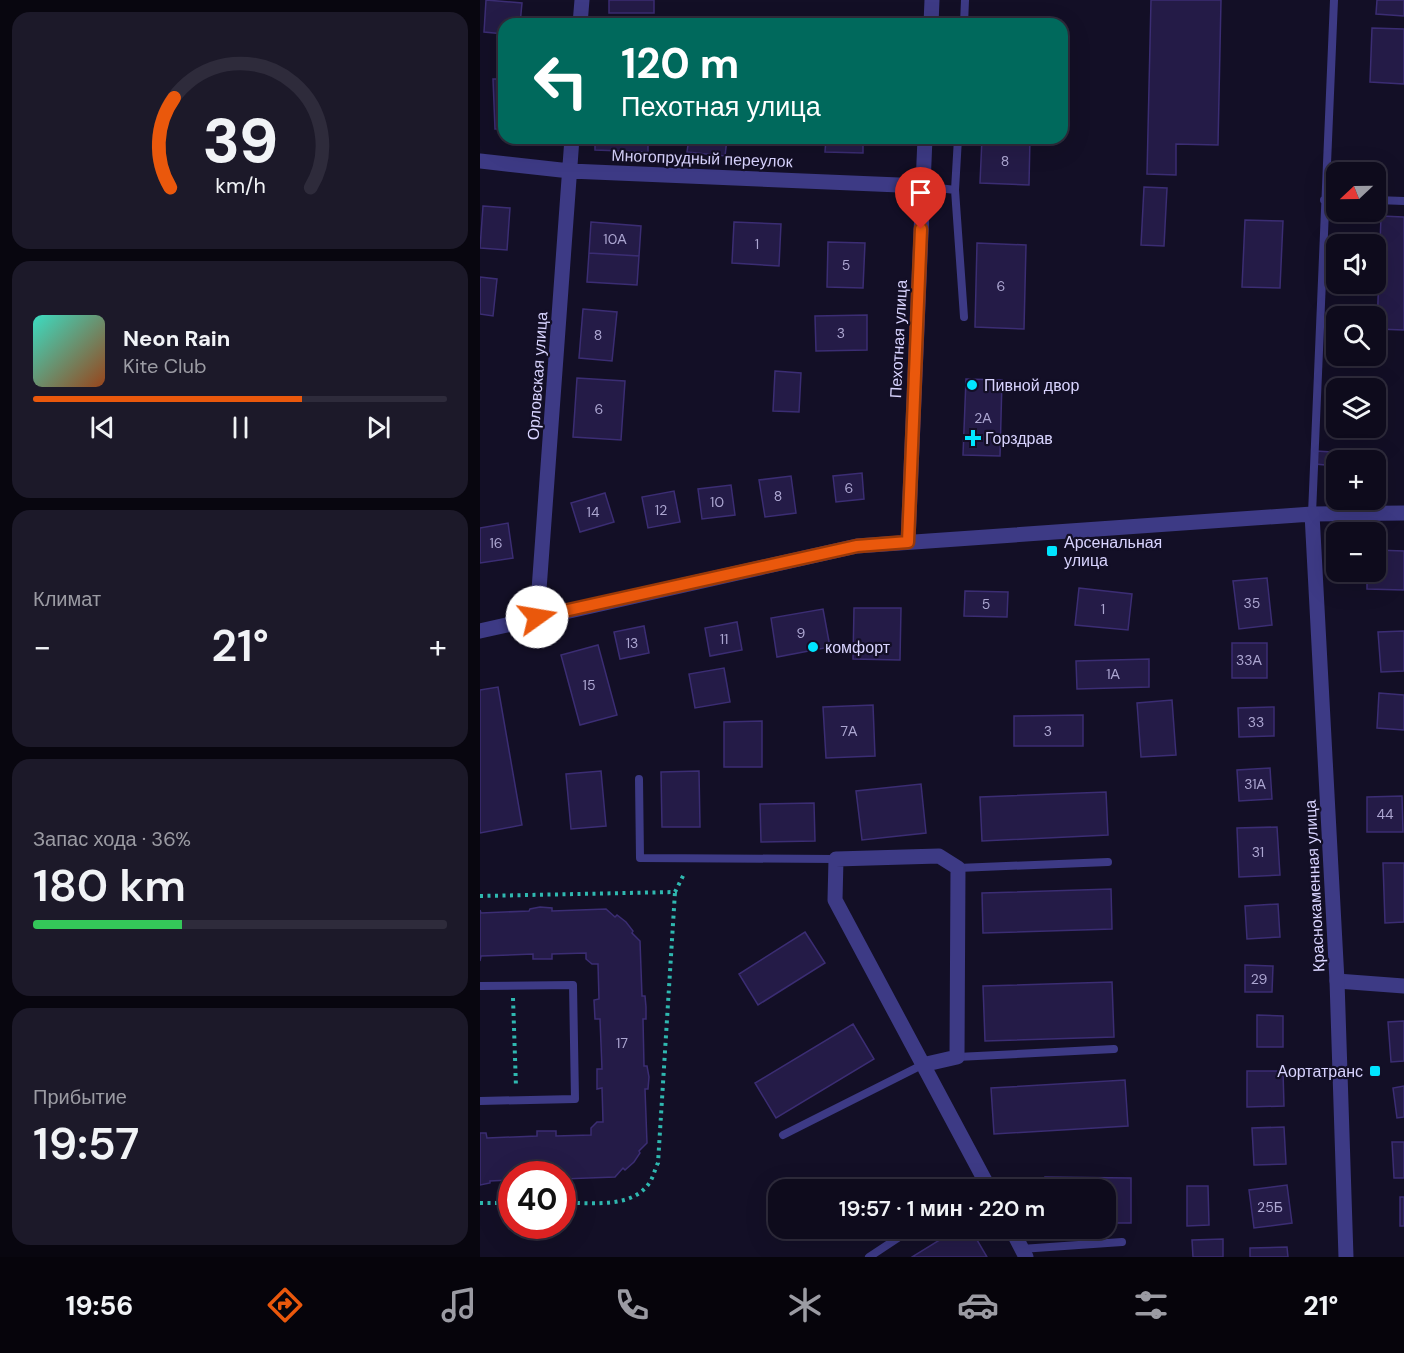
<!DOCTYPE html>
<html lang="ru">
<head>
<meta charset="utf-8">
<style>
	body { margin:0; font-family:"DM Sans",sans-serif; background:#1c1929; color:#f1f3f6; height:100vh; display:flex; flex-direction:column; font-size:22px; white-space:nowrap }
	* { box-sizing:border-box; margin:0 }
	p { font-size:20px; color:#9b9ba3 }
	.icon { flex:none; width:33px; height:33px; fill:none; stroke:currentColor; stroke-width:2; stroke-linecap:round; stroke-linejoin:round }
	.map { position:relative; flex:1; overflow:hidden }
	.drawer { display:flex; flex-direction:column; gap:12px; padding:12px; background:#08060f; width:480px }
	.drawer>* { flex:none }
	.guide { position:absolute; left:18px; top:18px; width:570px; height:126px; border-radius:18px; box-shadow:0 6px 24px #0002,0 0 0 2px #2e2b3b; background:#00695c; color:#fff; overflow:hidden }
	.needle { width:39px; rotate:248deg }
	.buttons { position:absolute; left:846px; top:162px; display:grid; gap:12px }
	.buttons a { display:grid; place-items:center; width:60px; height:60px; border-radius:12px; background:#0e0b1c; box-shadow:0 6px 24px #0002,0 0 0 2px #2e2b3b; font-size:30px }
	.speed { position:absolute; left:18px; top:1161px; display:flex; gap:12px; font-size:30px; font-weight:700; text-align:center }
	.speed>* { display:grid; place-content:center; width:78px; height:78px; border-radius:50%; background:#0e0b1c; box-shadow:0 6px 24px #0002,0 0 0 2px #2e2b3b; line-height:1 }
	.speed .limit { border:9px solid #d22; background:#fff; color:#111 }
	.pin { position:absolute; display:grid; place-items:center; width:51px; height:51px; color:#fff; margin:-62px -26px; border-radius:50% 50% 50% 0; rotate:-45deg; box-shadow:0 0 6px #0007 }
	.pin .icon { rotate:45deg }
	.me { position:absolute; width:66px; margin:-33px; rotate:77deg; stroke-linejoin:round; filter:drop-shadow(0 0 4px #0008) }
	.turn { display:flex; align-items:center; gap:21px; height:126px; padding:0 24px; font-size:27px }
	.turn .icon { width:78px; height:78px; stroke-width:2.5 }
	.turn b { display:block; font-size:42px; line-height:51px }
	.big { font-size:45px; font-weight:600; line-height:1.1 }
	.drawer .widget { flex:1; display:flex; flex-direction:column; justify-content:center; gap:9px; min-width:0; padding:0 21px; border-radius:18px; background:#1c1929 }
	.drawer .dial { align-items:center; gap:0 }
	.dial svg { height:156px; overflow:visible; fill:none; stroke:#2e2b3b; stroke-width:7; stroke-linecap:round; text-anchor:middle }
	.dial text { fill:#f1f3f6; stroke:none }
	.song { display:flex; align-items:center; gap:18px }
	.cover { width:72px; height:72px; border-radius:9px; background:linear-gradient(135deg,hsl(170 70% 55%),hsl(20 70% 35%)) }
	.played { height:6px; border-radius:3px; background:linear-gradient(90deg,#ea580c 65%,#2e2b3b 65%) }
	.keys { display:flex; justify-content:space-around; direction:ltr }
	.heat { display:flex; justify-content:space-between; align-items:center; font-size:33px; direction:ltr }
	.charge { height:9px; border-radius:4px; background:linear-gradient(90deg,#34c759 36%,#2e2b3b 0) }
	.trip { position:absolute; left:288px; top:1179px; width:348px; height:60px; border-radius:18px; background:#0e0b1c; box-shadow:0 6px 24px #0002,0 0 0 2px #2e2b3b; font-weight:600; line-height:60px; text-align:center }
	.dock { display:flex; height:96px; justify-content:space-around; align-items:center; background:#06040b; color:#9b9ba3 }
	.dock .icon { width:42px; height:42px }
	.dock .active { color:#ea580c }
	.dock b { font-size:27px; color:#f1f3f6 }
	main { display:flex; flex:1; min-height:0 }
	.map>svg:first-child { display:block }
	.building { fill:#241b47; stroke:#3b2d73; stroke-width:1.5 }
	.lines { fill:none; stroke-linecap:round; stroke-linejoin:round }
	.path { stroke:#2fb8b0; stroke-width:4; stroke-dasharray:3 4.5; stroke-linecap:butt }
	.service { stroke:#3d3a85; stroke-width:8 }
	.minor { stroke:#3d3a85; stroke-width:15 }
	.tertiary { stroke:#3d3a85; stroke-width:15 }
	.route-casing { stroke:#983908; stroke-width:15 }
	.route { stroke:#ea580c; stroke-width:10 }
	.poi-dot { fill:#00e5ff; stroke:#130f26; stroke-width:2 }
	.labels { text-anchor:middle; stroke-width:4.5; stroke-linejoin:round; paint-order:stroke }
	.number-label { font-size:14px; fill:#aca6d1 }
	.street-label { font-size:16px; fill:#d9d4ff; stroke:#130f26 }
	.poi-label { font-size:16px; fill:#d9d4ff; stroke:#130f26; text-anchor:start }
</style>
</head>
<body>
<main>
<section class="drawer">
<div class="widget dial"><svg viewBox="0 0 100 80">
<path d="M14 69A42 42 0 1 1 86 69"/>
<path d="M14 69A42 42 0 0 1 16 23" stroke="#ea580c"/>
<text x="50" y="56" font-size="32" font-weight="700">39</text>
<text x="50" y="72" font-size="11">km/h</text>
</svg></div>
<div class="widget">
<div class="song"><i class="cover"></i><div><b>Neon Rain</b><p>Kite Club</p></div></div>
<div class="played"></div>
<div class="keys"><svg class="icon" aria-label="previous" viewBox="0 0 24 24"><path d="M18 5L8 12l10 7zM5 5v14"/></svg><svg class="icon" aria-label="pause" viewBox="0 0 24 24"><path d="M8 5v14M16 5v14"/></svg><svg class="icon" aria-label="next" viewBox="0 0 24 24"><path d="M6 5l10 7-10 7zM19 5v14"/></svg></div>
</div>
<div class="widget"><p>Климат</p>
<div class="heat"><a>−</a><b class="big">21°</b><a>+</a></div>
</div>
<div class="widget"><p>Запас хода · 36%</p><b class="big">180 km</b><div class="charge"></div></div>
<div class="widget"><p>Прибытие</p><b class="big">19:57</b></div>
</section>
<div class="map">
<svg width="924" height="1257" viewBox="0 0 924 1257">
	<rect width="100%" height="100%" fill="#130f26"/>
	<path class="building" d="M 6,0 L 42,3 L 40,24 L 24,24 L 24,34 L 4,32 Z
		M 129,0 L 174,0 L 174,13 L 129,13 Z
		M 671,0 L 741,0 L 738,145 L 696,144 L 696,175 L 667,174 Z
		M 897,0 L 924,0 L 924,16 L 896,14 Z
		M 892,28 L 924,29 L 924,84 L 890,82 Z
		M 13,79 L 24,79 L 24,129 L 15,129 Z
		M 115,138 L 168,138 L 168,152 L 115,150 Z
		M 209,138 L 247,139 L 245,156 L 207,152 Z
		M 346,138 L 383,138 L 383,153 L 345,152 Z
		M 502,138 L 550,138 L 549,185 L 500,183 Z
		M 664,187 L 687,188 L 684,246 L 661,245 Z
		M 3,206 L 30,208 L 27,250 L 0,248 Z
		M 901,216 L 924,217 L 924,330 L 897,329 Z
		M 765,220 L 803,221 L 800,288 L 762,287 Z
		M 111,222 L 161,226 L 159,256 L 109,253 Z
		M 254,222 L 301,224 L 299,266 L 252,263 Z
		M 348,242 L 385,243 L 383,288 L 347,287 Z
		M 497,243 L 546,245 L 544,329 L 495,327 Z
		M 109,253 L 159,256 L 157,285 L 107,282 Z
		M 0,277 L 17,279 L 13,316 L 0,314 Z
		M 103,309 L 137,312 L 132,361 L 99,358 Z
		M 387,315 L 387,350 L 336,351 L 335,316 Z
		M 295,371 L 321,373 L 319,412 L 293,411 Z
		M 97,378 L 145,381 L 141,440 L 93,437 Z
		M 486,379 L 522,380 L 520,456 L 483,455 Z
		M 836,451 L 867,453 L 867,460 L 856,460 L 856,466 L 835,464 Z
		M 382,473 L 384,499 L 356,502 L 353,476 Z
		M 311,476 L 316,513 L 285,517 L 279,480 Z
		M 251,485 L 255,515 L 222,519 L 218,489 Z
		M 194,491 L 200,522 L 168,528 L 162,497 Z
		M 125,493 L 134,522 L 100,532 L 91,503 Z
		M 28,523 L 33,558 L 0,563 L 0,528 Z
		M 896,550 L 924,551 L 924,590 L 887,589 L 887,572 L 896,572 Z
		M 787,578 L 792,625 L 759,629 L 753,581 Z
		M 599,588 L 652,594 L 648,630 L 595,625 Z
		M 485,591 L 528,592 L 527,617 L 484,616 Z
		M 374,608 L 421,608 L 420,660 L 373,659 Z
		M 343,609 L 350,647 L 297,657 L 291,618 Z
		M 257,622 L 262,650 L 230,656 L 225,628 Z
		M 164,626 L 169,653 L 140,659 L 134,632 Z
		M 924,631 L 924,671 L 901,672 L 898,632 Z
		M 752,643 L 787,643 L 787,678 L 752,678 Z
		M 118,645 L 137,715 L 100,725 L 81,655 Z
		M 669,659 L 669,687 L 597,689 L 596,661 Z
		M 244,668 L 250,702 L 215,708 L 209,674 Z
		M 18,687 L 42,825 L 0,833 L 0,690 Z
		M 899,693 L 924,695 L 924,730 L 897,728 Z
		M 692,700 L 696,755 L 661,757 L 657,703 Z
		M 393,705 L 395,756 L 346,758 L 343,707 Z
		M 794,707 L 794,736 L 759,737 L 758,708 Z
		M 603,715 L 603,746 L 534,746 L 534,716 Z
		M 282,721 L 282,767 L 244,767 L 244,722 Z
		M 790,768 L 792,799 L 759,801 L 757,770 Z
		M 121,771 L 126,826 L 91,829 L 86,774 Z
		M 219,771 L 220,827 L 182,827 L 181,772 Z
		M 441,784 L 446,833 L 382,840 L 376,791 Z
		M 626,792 L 628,835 L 502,841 L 500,797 Z
		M 922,796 L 923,832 L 887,832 L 887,797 Z
		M 334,803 L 335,841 L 281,842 L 280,804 Z
		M 797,827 L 800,875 L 759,877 L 757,828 Z
		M 903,863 L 924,863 L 924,922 L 905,923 Z
		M 631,889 L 632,929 L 503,933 L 502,893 Z
		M 798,904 L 800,937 L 767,939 L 765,906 Z
		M 60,907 L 72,908 L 72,911 L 126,909 L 135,917 L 137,915 L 146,922 L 153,931 L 152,933 L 160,941 L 162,996 L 165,996 L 166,1007 L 166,1019 L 163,1019 L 164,1066 L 167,1066 L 169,1077 L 168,1089 L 165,1089 L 167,1143 L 159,1151 L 160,1153 L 154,1162 L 145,1170 L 143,1168 L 135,1177 L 82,1179 L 82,1174 L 32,1174 L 32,1180 L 10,1181 L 10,1183 L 0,1185 L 0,1133 L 6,1133 L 7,1138 L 57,1136 L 57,1131 L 76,1131 L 76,1136 L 111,1135 L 111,1128 L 117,1122 L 123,1122 L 122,1088 L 117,1089 L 117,1069 L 122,1069 L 120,1019 L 115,1019 L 114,1000 L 119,999 L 118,964 L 112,964 L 106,959 L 106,953 L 72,954 L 72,959 L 53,959 L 53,954 L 1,956 L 0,961 L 0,910 L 1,913 L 49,911 L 50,909 Z
		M 325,932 L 345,963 L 278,1005 L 259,974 Z
		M 765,965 L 793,966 L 792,992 L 765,992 Z
		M 632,982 L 634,1037 L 505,1041 L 503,986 Z
		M 777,1015 L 803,1016 L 803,1047 L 777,1047 Z
		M 924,1021 L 924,1061 L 911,1062 L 908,1022 Z
		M 373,1024 L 394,1059 L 296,1118 L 275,1083 Z
		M 767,1071 L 803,1071 L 804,1106 L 767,1107 Z
		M 645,1080 L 648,1126 L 514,1134 L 511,1088 Z
		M 924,1086 L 924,1117 L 917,1118 L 913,1088 Z
		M 804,1127 L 806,1164 L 774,1165 L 772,1128 Z
		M 912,1142 L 924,1142 L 924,1178 L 914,1178 Z
		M 565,1177 L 651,1178 L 651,1223 L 626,1223 L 626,1190 L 565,1190 Z
		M 807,1185 L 812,1223 L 774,1228 L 769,1190 Z
		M 707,1186 L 728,1186 L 729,1225 L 707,1226 Z
		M 920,1197 L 924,1197 L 924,1226 L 920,1226 Z
		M 479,1228 L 490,1228 L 507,1257 L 432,1257 Z
		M 743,1239 L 743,1257 L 713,1257 L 712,1240 Z
		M 807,1247 L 808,1257 L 770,1257 L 770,1248 Z"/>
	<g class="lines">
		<path class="path" d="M 0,896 L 195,892 L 205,872
			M 33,998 L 36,1087
			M 0,1203 L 32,1203
			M 82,1203 C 110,1202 155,1210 171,1180 C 174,1175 175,1168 178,1163 L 195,892"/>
		<path class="service" d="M 484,24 L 485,0
			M 478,138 L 475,190 L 484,317
			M 443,186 L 475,190
			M 844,200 L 856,200
			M 896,200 L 924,201
			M 832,514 L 854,0
			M 159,779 L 160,858 L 356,859
			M 478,868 L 628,862
			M 0,986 L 93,985 L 95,1099 L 0,1101
			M 477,1057 L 634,1049
			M 303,1135 L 442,1065
			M 493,1190 L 506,1181
			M 541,1249 L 642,1242
			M 389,1257 L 433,1228"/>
		<path class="minor" d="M 100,24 L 102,0
			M 0,161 L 90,171 L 443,186
			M 832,514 L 924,513
			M 57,617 L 92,138
			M 857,981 L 924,986
			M 442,1065 L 477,1057 L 478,868 L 459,856 L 356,859 L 355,900 L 510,1190
			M 531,1228 L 546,1257"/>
		<path class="tertiary" d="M 451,24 L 452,0
			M 428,542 L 445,138
			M 0,631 L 377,546 L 832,514 L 857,981 L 866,1257"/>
	</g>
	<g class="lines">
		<g class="route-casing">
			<path id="route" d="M 57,617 L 377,546 L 428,542 L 441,229"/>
		</g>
		<use href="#route" class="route"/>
	</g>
	<g class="poi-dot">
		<circle cx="492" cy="385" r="6"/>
		<path d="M490 429h6v6h6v6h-6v6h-6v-6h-6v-6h6z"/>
		<rect x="566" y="545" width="12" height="12" rx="3"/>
		<circle cx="333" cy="647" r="6"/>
		<rect x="889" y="1065" width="12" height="12" rx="3"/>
	</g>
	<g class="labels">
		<g class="number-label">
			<text x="525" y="166">8</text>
			<text x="135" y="244">10А</text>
			<text x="277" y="249">1</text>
			<text x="366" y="270">5</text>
			<text x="521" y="291">6</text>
			<text x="361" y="338">3</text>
			<text x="118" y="340">8</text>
			<text x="119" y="414">6</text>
			<text x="503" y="423">2А</text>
			<text x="369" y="493">6</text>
			<text x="298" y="501">8</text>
			<text x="237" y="507">10</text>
			<text x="181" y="515">12</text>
			<text x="113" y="517">14</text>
			<text x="16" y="548">16</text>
			<text x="772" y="608">35</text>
			<text x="506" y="609">5</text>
			<text x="623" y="614">1</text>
			<text x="321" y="638">9</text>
			<text x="244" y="644">11</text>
			<text x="152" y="648">13</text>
			<text x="769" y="665">33А</text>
			<text x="633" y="679">1А</text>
			<text x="109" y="690">15</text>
			<text x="776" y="727">33</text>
			<text x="369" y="736">7А</text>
			<text x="568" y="736">3</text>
			<text x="775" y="789">31А</text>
			<text x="905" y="819">44</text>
			<text x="778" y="857">31</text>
			<text x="779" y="984">29</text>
			<text x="142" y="1048">17</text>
			<text x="790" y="1212">25Б</text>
		</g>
		<g class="street-label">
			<text transform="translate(222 158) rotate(2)" y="6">Многопрудный переулок</text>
			<text transform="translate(418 339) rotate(-87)" y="6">Пехотная улица</text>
			<text transform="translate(57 376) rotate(-86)" y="6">Орловская улица</text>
			<text transform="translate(834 886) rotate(-93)" y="6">Краснокаменная улица</text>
		</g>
		<g class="poi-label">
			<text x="504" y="391">Пивной двор</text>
			<text x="505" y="444">Горздрав</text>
			<text x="584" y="548">Арсенальная<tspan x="584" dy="18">улица</tspan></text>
			<text x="345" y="653">комфорт</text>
			<text x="883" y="1077" text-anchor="end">Аортатранс</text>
		</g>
	</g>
</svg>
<div class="buttons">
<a><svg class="needle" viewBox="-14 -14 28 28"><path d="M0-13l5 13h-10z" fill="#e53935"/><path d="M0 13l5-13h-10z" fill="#9b9ba3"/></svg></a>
<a><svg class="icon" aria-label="sound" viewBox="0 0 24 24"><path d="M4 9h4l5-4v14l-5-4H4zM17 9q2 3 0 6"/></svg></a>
<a><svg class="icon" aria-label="search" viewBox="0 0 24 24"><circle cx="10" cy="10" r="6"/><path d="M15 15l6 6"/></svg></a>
<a><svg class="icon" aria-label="layers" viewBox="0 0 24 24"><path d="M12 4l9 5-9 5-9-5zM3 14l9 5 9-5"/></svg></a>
<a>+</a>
<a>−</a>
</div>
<div class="speed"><div class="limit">40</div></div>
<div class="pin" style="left:441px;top:229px;background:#d93025"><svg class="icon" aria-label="arrive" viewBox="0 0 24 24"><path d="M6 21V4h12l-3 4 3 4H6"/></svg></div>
<svg class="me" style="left:57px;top:617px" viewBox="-20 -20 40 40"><circle r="19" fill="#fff"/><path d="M0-13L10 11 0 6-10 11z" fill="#ea580c"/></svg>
<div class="trip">19:57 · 1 мин · 220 m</div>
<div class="guide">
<div class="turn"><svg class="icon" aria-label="left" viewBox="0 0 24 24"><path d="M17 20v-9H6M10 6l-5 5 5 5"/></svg><div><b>120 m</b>Пехотная улица</div></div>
</div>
</div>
</main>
<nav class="dock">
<b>19:56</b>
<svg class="icon active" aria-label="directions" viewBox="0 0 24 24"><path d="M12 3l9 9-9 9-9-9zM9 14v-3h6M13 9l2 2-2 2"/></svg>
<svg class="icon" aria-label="music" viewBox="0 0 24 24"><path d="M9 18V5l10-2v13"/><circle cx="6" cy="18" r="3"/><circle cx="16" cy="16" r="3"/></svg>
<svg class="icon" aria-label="phone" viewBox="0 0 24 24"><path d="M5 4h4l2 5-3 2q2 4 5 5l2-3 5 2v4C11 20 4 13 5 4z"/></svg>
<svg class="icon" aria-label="climate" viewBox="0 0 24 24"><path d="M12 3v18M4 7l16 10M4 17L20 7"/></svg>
<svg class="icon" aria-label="car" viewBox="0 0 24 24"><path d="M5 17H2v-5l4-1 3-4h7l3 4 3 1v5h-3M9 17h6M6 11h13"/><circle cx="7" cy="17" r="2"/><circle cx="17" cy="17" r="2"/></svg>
<svg class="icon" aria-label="filters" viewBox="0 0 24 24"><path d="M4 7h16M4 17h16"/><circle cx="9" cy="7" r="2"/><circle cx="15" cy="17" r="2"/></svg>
<b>21°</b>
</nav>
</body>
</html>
